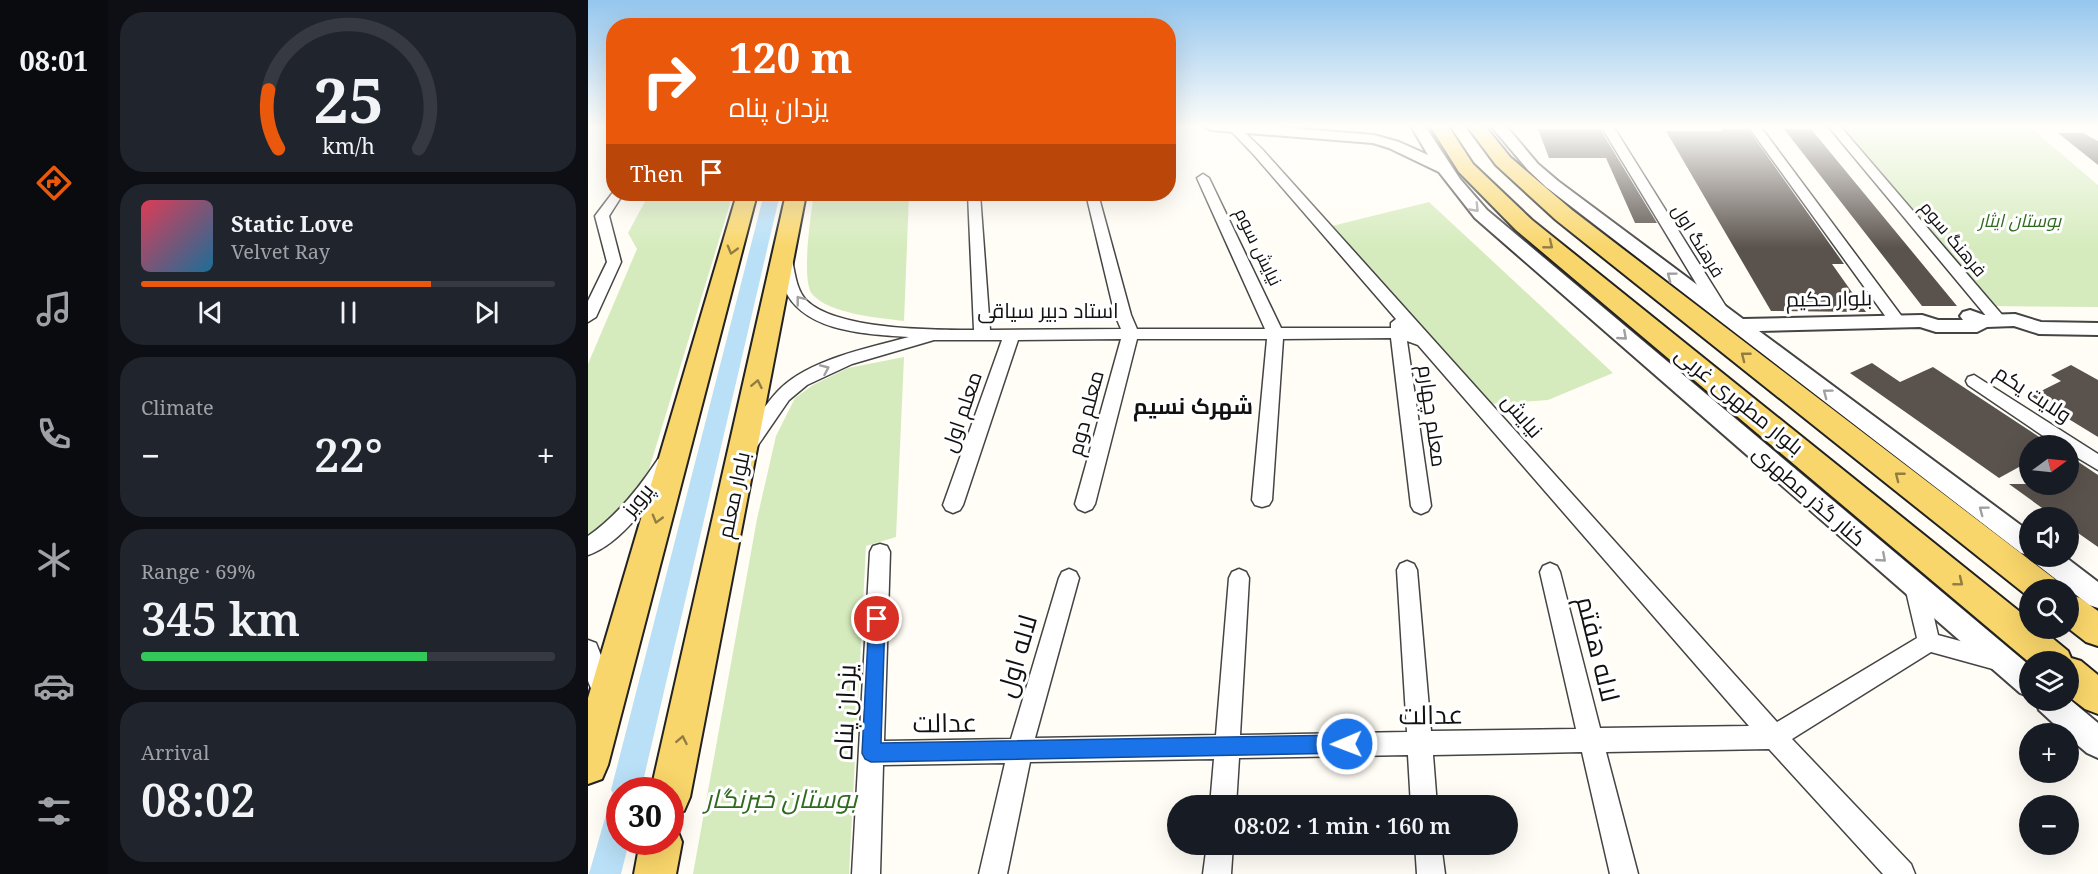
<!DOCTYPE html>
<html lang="en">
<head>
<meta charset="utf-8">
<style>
	body { margin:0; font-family:"Noto Serif",Cairo,serif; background:#20242c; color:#f1f3f6; height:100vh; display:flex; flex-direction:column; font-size:22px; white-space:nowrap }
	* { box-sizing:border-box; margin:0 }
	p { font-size:20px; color:#9ea1a6 }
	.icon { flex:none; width:33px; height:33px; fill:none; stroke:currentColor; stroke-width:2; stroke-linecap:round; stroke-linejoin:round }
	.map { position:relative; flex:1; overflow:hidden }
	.sheet { display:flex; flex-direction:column; gap:12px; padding:12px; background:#0d0f14; width:480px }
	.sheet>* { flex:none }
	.banner { position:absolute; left:18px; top:18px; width:570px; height:183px; border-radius:24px; box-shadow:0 6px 24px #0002; background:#ea580c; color:#fff; overflow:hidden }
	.needle { width:39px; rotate:75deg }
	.fabs { position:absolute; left:1431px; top:435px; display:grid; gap:12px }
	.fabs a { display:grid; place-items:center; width:60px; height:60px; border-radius:50%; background:#171b24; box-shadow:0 6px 24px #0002; font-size:30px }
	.speed { position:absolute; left:18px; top:777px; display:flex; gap:12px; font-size:30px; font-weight:700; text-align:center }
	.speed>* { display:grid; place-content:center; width:78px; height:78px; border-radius:50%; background:#171b24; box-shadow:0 6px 24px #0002; line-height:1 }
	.speed .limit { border:9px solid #d22; background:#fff; color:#111 }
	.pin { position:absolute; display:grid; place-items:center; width:51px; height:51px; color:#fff; margin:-26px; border:3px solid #fff; border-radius:50%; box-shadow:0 2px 6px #0007 }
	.me { position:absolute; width:66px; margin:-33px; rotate:269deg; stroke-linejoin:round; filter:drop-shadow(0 0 4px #0008) }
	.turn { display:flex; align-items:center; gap:21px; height:126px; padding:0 24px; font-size:27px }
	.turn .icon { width:78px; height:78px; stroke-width:2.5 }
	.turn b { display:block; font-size:42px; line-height:51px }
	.then { display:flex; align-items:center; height:57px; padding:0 24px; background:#0003; gap:12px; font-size:22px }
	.big { font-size:45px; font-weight:600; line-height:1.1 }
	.sheet .card { flex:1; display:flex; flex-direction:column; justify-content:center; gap:9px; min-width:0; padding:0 21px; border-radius:24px; background:#20242c }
	.sheet .dial { align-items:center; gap:0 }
	.dial svg { height:156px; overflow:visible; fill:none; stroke:#363941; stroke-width:7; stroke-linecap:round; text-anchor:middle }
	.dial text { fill:#f1f3f6; stroke:none }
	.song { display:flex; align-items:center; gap:18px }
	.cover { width:72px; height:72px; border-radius:9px; background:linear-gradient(135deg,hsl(350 70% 55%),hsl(200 70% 35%)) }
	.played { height:6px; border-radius:3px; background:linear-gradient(90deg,#ea580c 70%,#363941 70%) }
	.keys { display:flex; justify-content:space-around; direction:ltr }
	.heat { display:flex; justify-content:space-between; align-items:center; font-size:33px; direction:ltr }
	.charge { height:9px; border-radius:4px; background:linear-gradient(90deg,#34c759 69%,#363941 0) }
	.trip { position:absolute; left:579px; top:795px; width:351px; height:60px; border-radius:30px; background:#171b24; box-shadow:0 6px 24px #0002; font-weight:600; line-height:60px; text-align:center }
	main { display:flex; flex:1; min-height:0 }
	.tabs { display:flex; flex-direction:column; width:108px; justify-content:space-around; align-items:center; background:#090b0e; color:#9ea1a6 }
	.tabs .icon { width:42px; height:42px }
	.tabs .selected { color:#ea580c }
	.tabs b { font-size:27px; color:#f1f3f6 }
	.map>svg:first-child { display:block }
	.green { fill:#d5ebbd }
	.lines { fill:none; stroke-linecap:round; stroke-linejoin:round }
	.canal { fill:#b9e0f7; fill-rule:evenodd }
	.building { fill:#5a524d }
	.minor-casing { stroke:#444; stroke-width:3 }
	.tertiary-casing { stroke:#444; stroke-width:4 }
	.primary-casing { stroke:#222; stroke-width:4 }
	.minor { fill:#fff; fill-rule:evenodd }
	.tertiary { fill:#fff; fill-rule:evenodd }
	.primary { fill:#f9d66b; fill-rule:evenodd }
	.oneway { stroke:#a0a0a0 }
	.oneway2 { stroke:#917d42 }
	.route { fill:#1a73e8; stroke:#114b97; stroke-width:1.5 }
	.labels { text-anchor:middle; stroke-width:6; stroke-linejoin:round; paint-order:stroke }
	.far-park-label { font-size:18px; font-style:italic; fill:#2f6b1f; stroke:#fff }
	.far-street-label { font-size:18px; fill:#111; stroke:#fff }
	.street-label { font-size:21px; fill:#111; stroke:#fff }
	.neighbourhood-label { font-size:22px; font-weight:bold; fill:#111; stroke:#fff }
	.near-street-label { font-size:26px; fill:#111; stroke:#fff }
	.near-park-label { font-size:26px; font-style:italic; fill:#2f6b1f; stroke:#fff }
</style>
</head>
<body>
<main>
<nav class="tabs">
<b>08:01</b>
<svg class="icon selected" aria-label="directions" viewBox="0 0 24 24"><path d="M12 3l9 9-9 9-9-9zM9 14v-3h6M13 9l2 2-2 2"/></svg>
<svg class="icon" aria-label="music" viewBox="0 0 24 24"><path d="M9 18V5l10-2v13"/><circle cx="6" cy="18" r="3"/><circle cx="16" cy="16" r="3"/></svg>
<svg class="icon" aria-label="phone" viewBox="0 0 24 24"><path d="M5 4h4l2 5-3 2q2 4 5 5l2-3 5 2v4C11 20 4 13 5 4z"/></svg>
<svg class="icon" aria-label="climate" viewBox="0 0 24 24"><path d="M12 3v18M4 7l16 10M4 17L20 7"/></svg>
<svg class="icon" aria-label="car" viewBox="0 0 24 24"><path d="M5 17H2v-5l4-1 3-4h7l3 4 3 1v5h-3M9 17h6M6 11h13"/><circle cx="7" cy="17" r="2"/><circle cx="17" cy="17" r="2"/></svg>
<svg class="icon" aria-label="filters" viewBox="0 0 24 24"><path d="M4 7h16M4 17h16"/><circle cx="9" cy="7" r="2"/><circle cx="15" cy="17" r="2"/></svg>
</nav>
<section class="sheet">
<div class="card dial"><svg viewBox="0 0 100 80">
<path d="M14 69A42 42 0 1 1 86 69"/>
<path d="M14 69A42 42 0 0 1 9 39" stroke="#ea580c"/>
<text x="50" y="56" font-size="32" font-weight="700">25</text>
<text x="50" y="72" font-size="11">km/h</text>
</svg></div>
<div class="card">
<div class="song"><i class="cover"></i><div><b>Static Love</b><p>Velvet Ray</p></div></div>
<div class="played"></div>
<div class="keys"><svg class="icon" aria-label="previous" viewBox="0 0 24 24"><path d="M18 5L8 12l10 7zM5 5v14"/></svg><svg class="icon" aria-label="pause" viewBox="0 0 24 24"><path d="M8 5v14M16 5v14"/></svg><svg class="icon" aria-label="next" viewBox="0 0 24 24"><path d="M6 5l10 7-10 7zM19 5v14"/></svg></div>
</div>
<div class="card"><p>Climate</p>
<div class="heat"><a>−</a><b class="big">22°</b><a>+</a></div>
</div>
<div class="card"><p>Range · 69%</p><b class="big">345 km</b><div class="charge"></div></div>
<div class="card"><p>Arrival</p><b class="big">08:02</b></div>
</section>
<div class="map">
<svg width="1510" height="874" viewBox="0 0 1510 874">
	<rect width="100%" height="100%" fill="#fffdf5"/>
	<path class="green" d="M 1252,128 L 1444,129 L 1510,185 L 1510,307 L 1404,306 Z
		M 61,194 L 145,194 L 59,476 L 24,520 L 0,535 L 0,364 L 49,249 L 40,233 Z
		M 226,194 L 321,194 L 316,321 C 292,318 241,314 224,294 C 213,280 223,213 226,194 Z
		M 841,202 L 1025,373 L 960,400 L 902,404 L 744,226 Z
		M 316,357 L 308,537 L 278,546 L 261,874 L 105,874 L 169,519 L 188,436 L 207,398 L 225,385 L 260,368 Z"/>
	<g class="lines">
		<path class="canal" d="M 176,194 L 192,194 L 53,790 L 32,790 L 32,842 L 41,842 L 33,874 L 1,874 L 21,804 L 29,801 L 23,790 Z"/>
	</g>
	<path class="building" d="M 950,129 L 1012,129 L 1069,223 L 1047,223 L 1018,158 L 961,158 Z
		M 1133,129 L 1160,129 L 1256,264 L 1244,264 L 1278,312 L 1183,311 L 1078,131 L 1134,131 Z
		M 1196,129 L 1223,129 L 1369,306 L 1334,306 Z
		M 1470,133 L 1495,133 L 1510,141 L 1510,165 Z
		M 1284,363 L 1312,382 L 1345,367 L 1465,446 L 1442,446 L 1442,461 L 1411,478 L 1262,373 Z
		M 1483,365 L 1510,380 L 1510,437 L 1443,396 L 1473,381 L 1463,375 Z
		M 1480,455 L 1510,475 L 1510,547 L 1480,526 L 1480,518 L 1468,518 L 1421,484 L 1480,484 Z"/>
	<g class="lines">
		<g class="minor-casing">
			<path id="minor" d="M 642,126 L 650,126 L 674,149 L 1189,722 L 1329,638 L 1317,587 L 1321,581 L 1328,578 L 1335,581 L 1339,587 L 1350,635 L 1420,654 L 1423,661 L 1420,668 L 1412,671 L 1343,652 L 1204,739 L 1323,864 L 1327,874 L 1295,874 L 1181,749 L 1018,752 L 1050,874 L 1022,874 L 994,752 L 845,755 L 849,806 L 823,806 L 820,755 L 651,758 L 648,806 L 622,806 L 626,759 L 442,762 L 419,874 L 391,874 L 417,763 L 295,765 L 292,874 L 264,874 L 282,552 L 285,546 L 292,544 L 299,546 L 302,552 L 296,741 L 423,739 L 471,578 L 474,572 L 481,569 L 488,572 L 491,578 L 447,738 L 628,735 L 641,578 L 644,572 L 651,569 L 658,572 L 661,578 L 652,735 L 819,732 L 809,570 L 812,564 L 819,561 L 826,564 L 829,570 L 843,731 L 988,729 L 952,572 L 955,566 L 962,563 L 969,566 L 972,572 L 1012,728 L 1161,726 L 830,345 L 819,341 L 843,506 L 840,511 L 833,514 L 826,511 L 823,506 L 803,338 L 695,339 L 684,500 L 681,505 L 674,507 L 667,505 L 664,500 L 679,339 L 549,339 L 507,504 L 504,509 L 497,512 L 490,509 L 487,504 L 533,339 L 430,340 L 375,505 L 372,510 L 365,513 L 358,510 L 355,505 L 414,340 L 346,340 L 264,364 L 219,385 L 201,400 L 166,451 L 160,453 L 154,451 L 151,446 L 154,441 C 165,425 175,407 189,392 C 218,360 280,348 321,337 C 280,334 215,333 196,288 C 191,278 191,266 189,256 L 191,253 L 201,253 L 203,256 C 207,270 207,288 218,300 C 248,330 345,330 386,330 L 380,194 L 392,194 L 402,330 L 533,329 L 527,315 L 498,194 L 510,194 L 543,315 L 549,329 L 677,329 L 609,178 L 615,174 L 621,178 L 693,328 L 803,328 L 803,323 L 808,319 L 666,155 L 642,130 Z
				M 1013,126 L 1025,126 L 1142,313 L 1139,316 L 1134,318 L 1126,313 Z
				M 1160,126 L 1172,126 L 1315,318 L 1317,321 L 1315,324 L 1303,324 Z
				M 1240,126 L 1252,126 L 1416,317 L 1418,320 L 1416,323 L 1404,323 Z
				M 26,191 L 26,194 L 35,194 L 21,216 L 33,262 L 8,317 L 0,322 L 0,301 L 19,262 L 7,216 Z
				M 1386,375 L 1510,454 L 1510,470 L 1480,452 L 1480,446 L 1470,446 L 1380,385 L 1378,381 L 1380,377 Z
				M 77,457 L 84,459 L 86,464 C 69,494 34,544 0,555 L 0,536 C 29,516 51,488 70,459 Z
				M 0,640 L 8,643 L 28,693 L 24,701 L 16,704 L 8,701 L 0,681 Z
				M 619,844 L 645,844 L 643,874 L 615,874 Z
				M 827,844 L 853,844 L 857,874 L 829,874 Z"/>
		</g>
		<g class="tertiary-casing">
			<path id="tertiary" d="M 616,126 L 676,126 L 786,135 L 811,142 L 840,155 L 823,126 L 837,126 L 872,179 L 899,210 L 1442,666 L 1442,697 L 1432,693 L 887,218 L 851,172 L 801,148 L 785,143 L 623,130 Z
				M 903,126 L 918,126 L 950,164 L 970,181 L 1155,319 L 1334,315 L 1350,320 L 1375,320 L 1372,316 L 1375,312 L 1382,310 L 1396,315 L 1427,314 L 1453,322 L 1510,323 L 1510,335 L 1451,334 L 1426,326 L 1399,327 L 1389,332 L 1348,332 L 1332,327 L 1171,331 L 1442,532 L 1442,556 L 1433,553 L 958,187 L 940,170 Z
				M 1443,556 L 1476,556 L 1510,582 L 1510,608 L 1501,605 L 1447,563 Z
				M 1480,698 L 1510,723 L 1510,758 L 1499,753 L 1480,737 L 1480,734 L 1477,734 L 1451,710 L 1447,700 L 1480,700 Z"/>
		</g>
		<g class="primary-casing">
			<path id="primary" d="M 842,126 L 860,126 L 885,164 L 944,220 L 1442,620 L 1442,628 L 1452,628 L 1480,651 L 1483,658 L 1493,661 L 1510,675 L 1510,714 L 1497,709 L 1480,696 L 1480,662 L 1442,663 L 928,230 L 871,172 Z
				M 879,126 L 897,126 L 922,157 L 984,210 L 1468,580 L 1473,590 L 1442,590 L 1442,598 L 968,220 L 908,165 Z
				M 149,194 L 169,194 L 20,765 L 14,779 L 0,784 L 0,698 Z
				M 198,194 L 218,194 L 102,797 L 96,811 L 82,817 L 82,790 L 63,790 Z
				M 1480,594 L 1492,598 L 1510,611 L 1510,646 L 1498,642 L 1480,628 Z
				M 82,825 L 88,827 L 94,842 L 88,874 L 46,874 L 52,842 L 82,842 Z"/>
		</g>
		<use href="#minor" class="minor"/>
		<use href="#tertiary" class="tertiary"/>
		<use href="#primary" class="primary"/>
	</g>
	<defs><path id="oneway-chevron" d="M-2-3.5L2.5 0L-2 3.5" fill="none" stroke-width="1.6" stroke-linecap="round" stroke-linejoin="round" transform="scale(1.5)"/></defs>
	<g class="oneway">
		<use href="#oneway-chevron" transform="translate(887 208) rotate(46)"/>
		<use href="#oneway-chevron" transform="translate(1083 276) rotate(-143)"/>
		<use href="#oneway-chevron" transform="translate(212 300) rotate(-128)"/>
		<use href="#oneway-chevron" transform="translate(1035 336) rotate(41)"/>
		<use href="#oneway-chevron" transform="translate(237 369) rotate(-24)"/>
		<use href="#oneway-chevron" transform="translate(1239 393) rotate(-143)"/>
		<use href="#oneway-chevron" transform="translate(1395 510) rotate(-143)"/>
		<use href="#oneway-chevron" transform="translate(1294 558) rotate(41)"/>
	</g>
	<g class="oneway2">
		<use href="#oneway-chevron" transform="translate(961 245) rotate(39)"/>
		<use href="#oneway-chevron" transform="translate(144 250) rotate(106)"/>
		<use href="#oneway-chevron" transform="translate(1157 356) rotate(-142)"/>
		<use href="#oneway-chevron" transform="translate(169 384) rotate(-78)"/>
		<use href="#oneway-chevron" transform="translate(1311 476) rotate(-142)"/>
		<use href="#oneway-chevron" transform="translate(69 519) rotate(106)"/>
		<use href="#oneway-chevron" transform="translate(1371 582) rotate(39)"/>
		<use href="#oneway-chevron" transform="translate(94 740) rotate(-79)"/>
	</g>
	<linearGradient id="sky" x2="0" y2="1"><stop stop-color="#95c6ee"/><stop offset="0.51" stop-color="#fffefa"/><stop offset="1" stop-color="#fffefa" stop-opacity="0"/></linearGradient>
	<rect width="1510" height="248" fill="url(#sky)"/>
	<path class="route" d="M 289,612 L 295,614 L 297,619 L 293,743 L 759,735 L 766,738 L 768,744 L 766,751 L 759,753 L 283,762 L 277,759 L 274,753 L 281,619 L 283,614 Z"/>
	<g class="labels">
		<g class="far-park-label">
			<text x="1432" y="227">بوستان ایثار</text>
		</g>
		<g class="far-street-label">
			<text transform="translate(1365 239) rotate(50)" y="6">فرهنگ سوم</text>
			<text transform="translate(1110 241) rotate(58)" y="6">فرهنگ اول</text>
			<text transform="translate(670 247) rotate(64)" y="6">نیایش سوم</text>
		</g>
		<g class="street-label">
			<text transform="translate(1241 299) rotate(-1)" y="7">بلوار حکیم</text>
			<text x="460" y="318">استاد دبیر سیاقی</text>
			<text transform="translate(1445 394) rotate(33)" y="7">ولایت یکم</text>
			<text transform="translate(1151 401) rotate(39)" y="7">بلوار مطهری غربی</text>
			<text transform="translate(374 412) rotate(-71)" y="7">معلم اول</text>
			<text transform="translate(498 413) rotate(-75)" y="7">معلم دوم</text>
			<text transform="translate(844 416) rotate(82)" y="7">معلم چهارم</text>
			<text transform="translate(934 416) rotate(49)" y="7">نيايش</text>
			<text transform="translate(146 495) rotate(-78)" y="7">بلوار معلم</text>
			<text transform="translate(1221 496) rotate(41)" y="7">کنار گذر مطهری</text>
			<text transform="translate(50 500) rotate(-51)" y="7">پرویز</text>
		</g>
		<g class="neighbourhood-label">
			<text x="605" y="414">شهرک نسیم</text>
		</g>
		<g class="near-street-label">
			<text transform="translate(1010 649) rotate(76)" y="9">لاله هفتم</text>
			<text transform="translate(429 656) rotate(-74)" y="9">لاله اول</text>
			<text transform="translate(257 712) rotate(-88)" y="9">یزدان پناه</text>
			<text transform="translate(843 715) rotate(-1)" y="9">عدالت</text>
			<text transform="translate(357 723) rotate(-1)" y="9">عدالت</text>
		</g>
		<g class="near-park-label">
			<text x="193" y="808">بوستان خبرنگار</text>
		</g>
	</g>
</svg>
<div class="fabs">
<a><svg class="needle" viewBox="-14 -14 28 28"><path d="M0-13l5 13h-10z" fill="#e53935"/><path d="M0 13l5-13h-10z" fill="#9ea1a6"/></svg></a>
<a><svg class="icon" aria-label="sound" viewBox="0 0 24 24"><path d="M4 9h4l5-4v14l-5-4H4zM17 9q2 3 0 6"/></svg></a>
<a><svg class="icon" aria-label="search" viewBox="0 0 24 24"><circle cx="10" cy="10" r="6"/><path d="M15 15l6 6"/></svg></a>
<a><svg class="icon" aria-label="layers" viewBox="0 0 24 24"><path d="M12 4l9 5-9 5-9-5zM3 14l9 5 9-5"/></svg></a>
<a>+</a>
<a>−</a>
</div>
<div class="speed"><div class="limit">30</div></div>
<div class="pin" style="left:289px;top:619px;background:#d93025"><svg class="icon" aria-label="arrive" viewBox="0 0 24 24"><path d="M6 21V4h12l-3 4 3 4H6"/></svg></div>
<svg class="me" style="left:759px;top:744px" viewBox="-20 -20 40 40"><circle r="17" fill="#1a73e8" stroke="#fff" stroke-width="3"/><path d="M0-11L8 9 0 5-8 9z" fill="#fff"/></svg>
<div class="trip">08:02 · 1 min · 160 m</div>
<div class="banner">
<div class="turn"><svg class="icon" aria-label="right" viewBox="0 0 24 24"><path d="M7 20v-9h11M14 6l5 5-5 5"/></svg><div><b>120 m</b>یزدان پناه</div></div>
<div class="then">Then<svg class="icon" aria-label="arrive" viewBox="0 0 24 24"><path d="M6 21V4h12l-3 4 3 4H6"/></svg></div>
</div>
</div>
</main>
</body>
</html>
